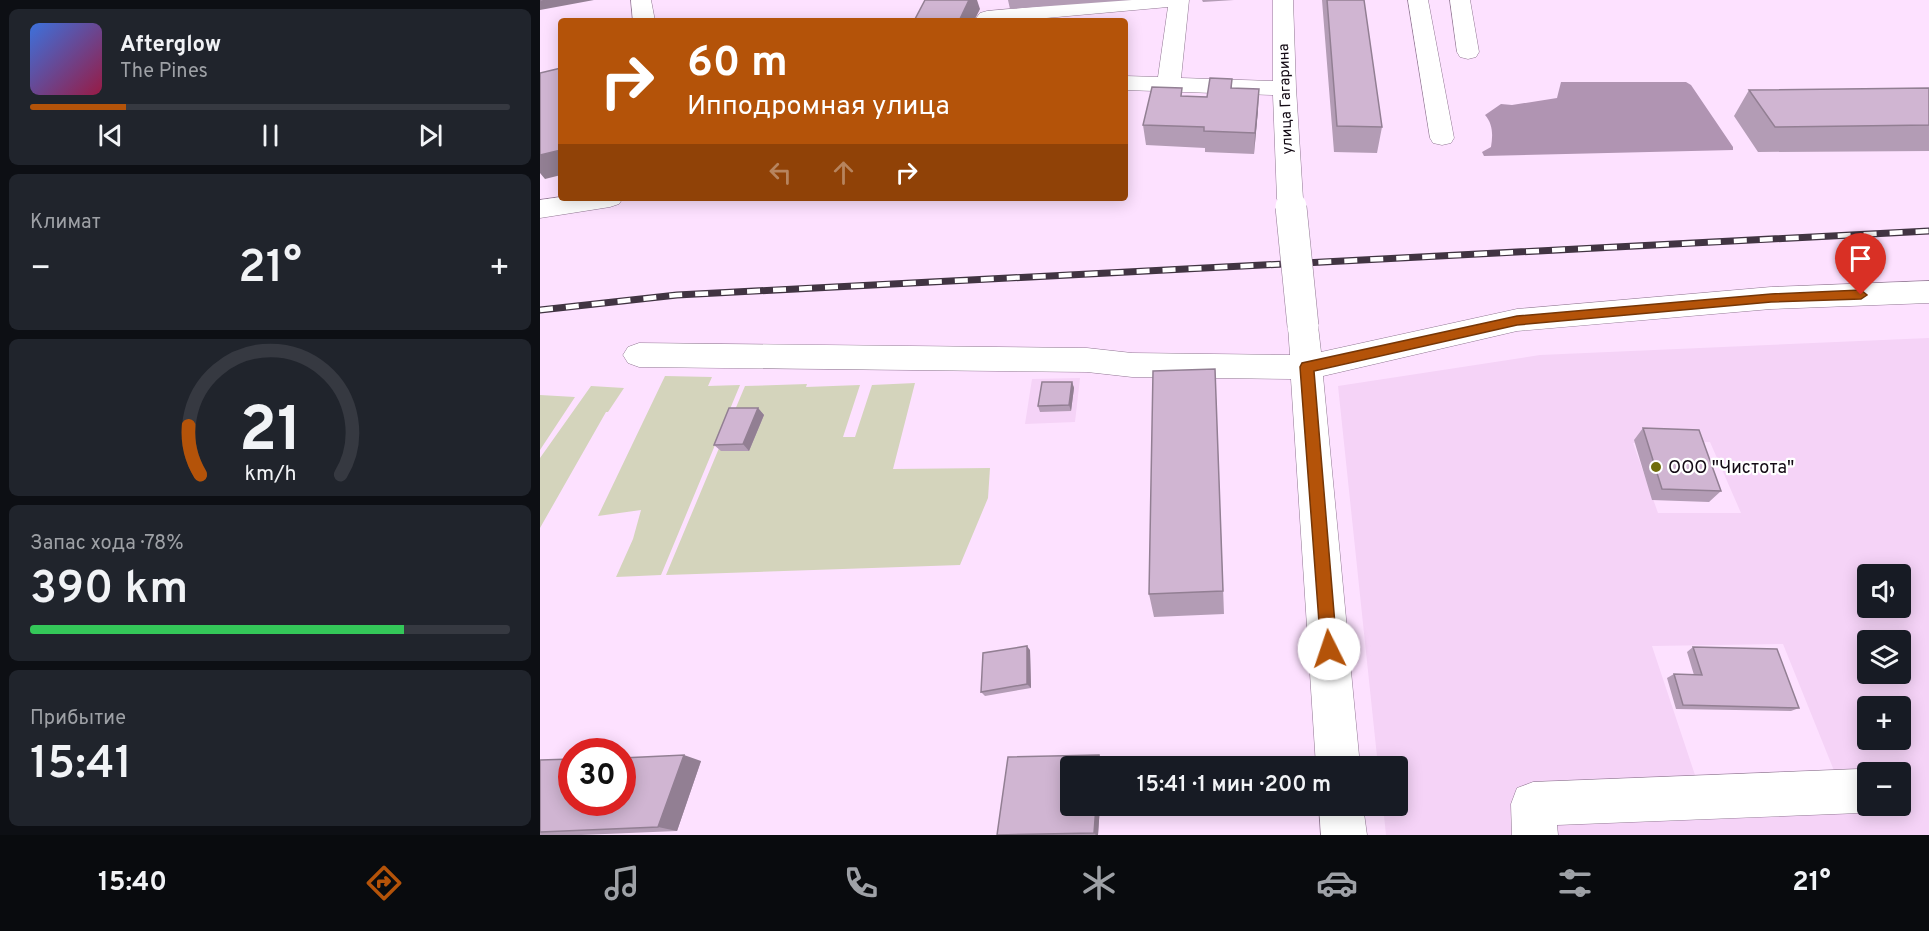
<!DOCTYPE html>
<html lang="ru">
<head>
<meta charset="utf-8">
<style>
	body { margin:0; font-family:Overpass,sans-serif; background:#20242c; color:#f1f3f6; height:100vh; display:flex; flex-direction:column; font-size:22px; white-space:nowrap }
	* { box-sizing:border-box; margin:0 }
	p { font-size:20px; color:#9ea1a6 }
	.icon { flex:none; width:33px; height:33px; fill:none; stroke:currentColor; stroke-width:2; stroke-linecap:round; stroke-linejoin:round }
	.map { position:relative; flex:1; overflow:hidden }
	.sheet { display:flex; flex-direction:column; gap:9px; padding:9px; background:#0d0f14; width:540px }
	.sheet>* { flex:none }
	.hud { position:absolute; left:18px; top:18px; width:570px; height:183px; border-radius:6px; box-shadow:0 3px 15px #0003; background:#b45309; color:#fff; overflow:hidden }
	.buttons { position:absolute; left:1317px; top:564px; display:grid; gap:12px }
	.buttons a { display:grid; place-items:center; width:54px; height:54px; border-radius:6px; background:#171b24; box-shadow:0 3px 15px #0003; font-size:30px }
	.speed { position:absolute; left:18px; top:738px; display:flex; gap:12px; font-size:30px; font-weight:700; text-align:center }
	.speed>* { display:grid; place-content:center; width:78px; height:78px; border-radius:50%; background:#171b24; box-shadow:0 3px 15px #0003; line-height:1 }
	.speed .limit { border:9px solid #d22; background:#fff; color:#111 }
	.pin { position:absolute; display:grid; place-items:center; width:51px; height:51px; color:#fff; margin:-62px -26px; border-radius:50% 50% 50% 0; rotate:-45deg; box-shadow:0 0 6px #0007 }
	.pin .icon { rotate:45deg }
	.me { position:absolute; width:66px; margin:-33px; rotate:356deg; stroke-linejoin:round; filter:drop-shadow(0 0 4px #0008) }
	.turn { display:flex; align-items:center; gap:21px; height:126px; padding:0 30px; font-size:27px }
	.turn .icon { width:78px; height:78px; stroke-width:2.5 }
	.turn b { display:block; font-size:42px; line-height:51px }
	.lanes { display:flex; align-items:center; height:57px; padding:0 30px; background:#0003; justify-content:center; gap:30px; direction:ltr }
	.lanes .off { opacity:.35 }
	.big { font-size:45px; font-weight:600; line-height:1.1 }
	.sheet .tile { flex:1; display:flex; flex-direction:column; justify-content:center; gap:9px; min-width:0; padding:0 21px; border-radius:9px; background:#20242c }
	.sheet .dial { align-items:center; gap:0 }
	.dial svg { height:156px; overflow:visible; fill:none; stroke:#363941; stroke-width:7; stroke-linecap:round; text-anchor:middle }
	.dial text { fill:#f1f3f6; stroke:none }
	.song { display:flex; align-items:center; gap:18px }
	.cover { width:72px; height:72px; border-radius:9px; background:linear-gradient(135deg,hsl(220 70% 55%),hsl(340 70% 35%)) }
	.played { height:6px; border-radius:3px; background:linear-gradient(90deg,#b45309 20%,#363941 20%) }
	.keys { display:flex; justify-content:space-around; direction:ltr }
	.heat { display:flex; justify-content:space-between; align-items:center; font-size:33px; direction:ltr }
	.charge { height:9px; border-radius:4px; background:linear-gradient(90deg,#34c759 78%,#363941 0) }
	.trip { position:absolute; left:520px; top:756px; width:348px; height:60px; border-radius:6px; background:#171b24; box-shadow:0 3px 15px #0003; font-weight:600; line-height:60px; text-align:center }
	.tab-bar { display:flex; height:96px; justify-content:space-around; align-items:center; background:#090b0e; color:#9ea1a6 }
	.tab-bar .icon { width:42px; height:42px }
	.tab-bar .active { color:#b45309 }
	.tab-bar b { font-size:27px; color:#f1f3f6 }
	main { display:flex; flex:1; min-height:0 }
	.map>svg:first-child { display:block }
	.built { fill:#f5d3f7; fill-rule:evenodd }
	.green { fill:#d4d4bc }
	.water { fill:#b094b2 }
	.lines { fill:none; stroke-linecap:round; stroke-linejoin:round }
	.minor-casing { stroke:#907792; stroke-width:1 }
	.minor { fill:#fff; fill-rule:evenodd }
	.rail-casing { stroke:#413442; stroke-width:7 }
	.rail { stroke:#fff; stroke-width:4.5; stroke-dasharray:13; stroke-linecap:butt }
	.minor-bridge-far1-casing { stroke:#907792; stroke-width:24; stroke-linecap:butt }
	.minor-bridge-casing { stroke:#907792; stroke-width:32; stroke-linecap:butt }
	.minor-bridge-far1 { stroke:#fff; stroke-width:23 }
	.minor-bridge { stroke:#fff; stroke-width:31 }
	.wall { fill:#b39cb5 }
	.shaded-wall { fill:#927f93 }
	.building { fill:#d0b5d2; stroke:#927f93; stroke-width:1.5 }
	.route { fill:#b45309; stroke:#753606; stroke-width:1.5 }
	.poi-dot { fill:#706d0b; stroke:#fff; stroke-width:2 }
	.labels { text-anchor:middle; stroke-width:4.5; stroke-linejoin:round; paint-order:stroke }
	.far-street-label { font-size:15px; fill:#140b15; stroke:#fff }
	.poi-label { font-size:18px; fill:#140b15; stroke:#fff; text-anchor:start }
</style>
</head>
<body>
<main>
<section class="sheet">
<div class="tile">
<div class="song"><i class="cover"></i><div><b>Afterglow</b><p>The Pines</p></div></div>
<div class="played"></div>
<div class="keys"><svg class="icon" aria-label="previous" viewBox="0 0 24 24"><path d="M18 5L8 12l10 7zM5 5v14"/></svg><svg class="icon" aria-label="pause" viewBox="0 0 24 24"><path d="M8 5v14M16 5v14"/></svg><svg class="icon" aria-label="next" viewBox="0 0 24 24"><path d="M6 5l10 7-10 7zM19 5v14"/></svg></div>
</div>
<div class="tile"><p>Климат</p>
<div class="heat"><a>−</a><b class="big">21°</b><a>+</a></div>
</div>
<div class="tile dial"><svg viewBox="0 0 100 80">
<path d="M14 69A42 42 0 1 1 86 69"/>
<path d="M14 69A42 42 0 0 1 8 44" stroke="#b45309"/>
<text x="50" y="56" font-size="32" font-weight="700">21</text>
<text x="50" y="72" font-size="11">km/h</text>
</svg></div>
<div class="tile"><p>Запас хода · 78%</p><b class="big">390 km</b><div class="charge"></div></div>
<div class="tile"><p>Прибытие</p><b class="big">15:41</b></div>
</section>
<div class="map">
<svg width="1389" height="835" viewBox="0 0 1389 835">
	<rect width="100%" height="100%" fill="#fde1ff"/>
	<path class="built" d="M 1389,338 L 1389,835 L 846,835 L 843,806 L 858,806 L 858,766 L 838,766 L 798,386 L 1000,355 ZM 1170,442 L 1201,513 L 1118,513 L 1093,443 ZM 1328,574 L 1360,574 L 1360,608 L 1328,608 ZM 1328,640 L 1360,640 L 1360,674 L 1328,674 ZM 1243,644 L 1299,783 L 1158,784 L 1112,646 ZM 1328,706 L 1360,706 L 1360,740 L 1328,740 ZM 1328,772 L 1360,772 L 1360,806 L 1328,806 Z
		M 540,378 L 535,422 L 485,424 L 492,379 Z"/>
	<path class="green" d="M 125,376 L 172,377 L 168,386 L 200,385 L 121,575 L 76,577 L 93,539 L 101,510 L 58,516 Z
		M 375,383 L 353,469 L 450,468 L 448,498 L 420,565 L 126,575 L 205,386 L 267,384 L 266,387 L 320,385 L 303,437 L 315,437 L 332,385 Z
		M 51,386 L 84,388 L 68,412 L 66,412 L 0,528 L 0,458 Z
		M 0,395 L 35,397 L 0,450 Z"/>
	<path class="water" d="M 1021,82 L 1146,82 L 1151,85 L 1193,147 L 1193,150 L 944,156 L 942,152 L 951,147 C 953,135 953,124 945,115 L 961,104 L 972,105 L 1017,98 Z"/>
	<g class="lines">
		<g class="minor-casing">
			<path id="minor" d="M 91,0 L 111,0 L 115,21 L 93,21 Z
				M 569,0 L 649,0 L 641,78 L 733,81 L 733,0 L 753,0 L 756,88 L 763,199 L 759,205 L 750,208 L 741,205 L 737,199 L 733,95 L 585,90 L 585,76 L 618,77 L 628,7 L 472,21 L 434,21 L 440,13 L 447,11 Z
				M 868,0 L 888,0 L 914,138 L 911,143 L 902,145 L 893,143 L 890,138 Z
				M 910,0 L 930,0 L 939,52 L 936,57 L 928,59 L 920,57 L 917,52 Z
				M 21,197 L 21,198 L 83,198 L 79,204 L 70,207 L 0,218 L 0,200 Z
				M 1389,281 L 1389,303 L 1231,309 L 977,331 L 783,376 L 820,766 L 776,766 L 751,379 L 592,377 L 547,372 L 99,367 L 88,363 L 83,355 L 88,347 L 99,343 L 547,348 L 592,353 L 750,355 L 748,326 L 752,318 L 763,315 L 774,318 L 778,326 L 781,352 L 977,309 L 1231,287 Z
				M 1320,769 L 1329,772 L 1328,806 L 1336,806 L 1320,813 L 1017,825 L 1018,835 L 972,835 L 971,804 L 977,788 L 993,782 Z
				M 779,806 L 823,806 L 827,835 L 781,835 Z"/>
		</g>
		<use href="#minor" class="minor"/>
		<g class="rail-casing">
			<path id="rail" d="M 0,310 L 137,295 L 1389,231"/>
		</g>
		<use href="#rail" class="rail"/>
		<g class="minor-bridge-far1-casing">
			<path id="minor-bridge-far1" d="M 750,199 L 751,209"/>
		</g>
		<g class="minor-bridge-casing">
			<path id="minor-bridge" d="M 751,207 L 763,326"/>
		</g>
		<use href="#minor-bridge-far1" class="minor-bridge-far1"/>
		<use href="#minor-bridge" class="minor-bridge"/>
	</g>
	<path class="wall" d="M 468,0 L 592,0 L 470,9 Z
		M 662,0 L 694,0 L 663,2 Z
		M 782,0 L 824,0 L 842,127 L 837,153 L 794,152 Z
		M 692,79 L 692,88 L 718,110 L 714,154 L 665,152 L 665,148 L 606,145 L 603,125 L 643,96 L 667,97 Z
		M 1389,88 L 1389,151 L 1218,152 L 1194,116 L 1209,90 Z
		M 675,369 L 684,614 L 614,617 L 609,594 Z
		M 532,382 L 534,388 L 531,411 L 500,412 L 498,406 Z
		M 218,408 L 224,415 L 209,451 L 181,451 L 174,445 Z
		M 1103,428 L 1181,491 L 1169,502 L 1112,500 L 1094,440 Z
		M 1153,647 L 1259,708 L 1251,711 L 1136,709 L 1127,678 L 1134,674 L 1154,675 L 1147,652 Z
		M 490,650 L 491,688 L 445,696 L 441,692 Z
		M 559,755 L 563,761 L 558,835 L 457,835 Z
		M 0,760 L 161,761 L 137,831 L 41,835 L 0,835 Z"/>
	<path class="shaded-wall" d="M 12,0 L 54,0 L 0,10 L 0,2 Z
		M 429,0 L 437,0 L 440,9 L 434,21 L 419,21 Z
		M 719,89 L 718,110 L 714,154 L 715,133 Z
		M 21,150 L 21,175 L 5,179 L 0,173 L 0,155 Z
		M 532,382 L 534,388 L 531,411 L 529,405 Z
		M 218,408 L 224,415 L 209,451 L 203,444 Z
		M 487,646 L 490,650 L 491,688 L 487,684 Z
		M 144,755 L 161,761 L 137,831 L 118,827 Z
		M 559,755 L 563,761 L 563,766 L 559,766 Z
		M 556,806 L 560,806 L 558,835 L 556,835 L 554,833 Z"/>
	<path class="building" d="M 0,0 L 12,0 L 0,2 Z
		M 385,0 L 429,0 L 419,21 L 374,21 Z
		M 787,0 L 824,0 L 842,127 L 797,126 Z
		M 21,68 L 21,150 L 0,155 L 0,73 Z
		M 670,78 L 692,79 L 691,88 L 719,89 L 715,133 L 664,131 L 664,127 L 603,125 L 612,87 L 642,88 L 641,96 L 667,97 Z
		M 1389,88 L 1389,125 L 1235,127 L 1209,90 Z
		M 675,369 L 683,591 L 609,594 L 613,371 Z
		M 502,382 L 532,382 L 529,405 L 498,406 Z
		M 189,408 L 218,408 L 203,444 L 174,445 Z
		M 1103,428 L 1159,430 L 1181,491 L 1122,489 Z
		M 487,646 L 487,684 L 441,692 L 443,653 Z
		M 1153,647 L 1237,649 L 1259,708 L 1143,705 L 1134,674 L 1162,675 Z
		M 144,755 L 118,827 L 0,832 L 0,760 L 32,759 L 32,802 L 82,802 L 82,758 Z
		M 559,755 L 559,766 L 531,766 L 531,806 L 556,806 L 554,833 L 457,835 L 468,757 Z"/>
	<path class="route" d="M 1321,290 L 1327,295 L 1321,299 L 1231,302 L 977,325 L 774,371 L 797,649 L 795,655 L 789,657 L 783,655 L 781,649 L 760,367 L 762,363 L 977,316 L 1231,294 Z"/>
	<circle class="poi-dot" cx="1116" cy="467" r="6"/>
	<g class="labels">
		<g class="far-street-label">
			<text transform="translate(745 99) rotate(-92)" y="5">улица Гагарина</text>
		</g>
		<g class="poi-label">
			<text x="1128" y="473">ООО "Чистота"</text>
		</g>
	</g>
</svg>
<div class="buttons">
<a><svg class="icon" aria-label="sound" viewBox="0 0 24 24"><path d="M4 9h4l5-4v14l-5-4H4zM17 9q2 3 0 6"/></svg></a>
<a><svg class="icon" aria-label="layers" viewBox="0 0 24 24"><path d="M12 4l9 5-9 5-9-5zM3 14l9 5 9-5"/></svg></a>
<a>+</a>
<a>−</a>
</div>
<div class="speed"><div class="limit">30</div></div>
<div class="pin" style="left:1321px;top:295px;background:#d93025"><svg class="icon" aria-label="arrive" viewBox="0 0 24 24"><path d="M6 21V4h12l-3 4 3 4H6"/></svg></div>
<svg class="me" style="left:789px;top:649px" viewBox="-20 -20 40 40"><circle r="19" fill="#fff"/><path d="M0-13L10 11 0 6-10 11z" fill="#b45309"/></svg>
<div class="trip">15:41 · 1 мин · 200 m</div>
<div class="hud">
<div class="turn"><svg class="icon" aria-label="right" viewBox="0 0 24 24"><path d="M7 20v-9h11M14 6l5 5-5 5"/></svg><div><b>60 m</b>Ипподромная улица</div></div>
<div class="lanes"><svg class="icon off" aria-label="left" viewBox="0 0 24 24"><path d="M17 20v-9H6M10 6l-5 5 5 5"/></svg><svg class="icon off" aria-label="ahead" viewBox="0 0 24 24"><path d="M12 20V5M6 11l6-6 6 6"/></svg><svg class="icon" aria-label="right" viewBox="0 0 24 24"><path d="M7 20v-9h11M14 6l5 5-5 5"/></svg></div>
</div>
</div>
</main>
<nav class="tab-bar">
<b>15:40</b>
<svg class="icon active" aria-label="directions" viewBox="0 0 24 24"><path d="M12 3l9 9-9 9-9-9zM9 14v-3h6M13 9l2 2-2 2"/></svg>
<svg class="icon" aria-label="music" viewBox="0 0 24 24"><path d="M9 18V5l10-2v13"/><circle cx="6" cy="18" r="3"/><circle cx="16" cy="16" r="3"/></svg>
<svg class="icon" aria-label="phone" viewBox="0 0 24 24"><path d="M5 4h4l2 5-3 2q2 4 5 5l2-3 5 2v4C11 20 4 13 5 4z"/></svg>
<svg class="icon" aria-label="climate" viewBox="0 0 24 24"><path d="M12 3v18M4 7l16 10M4 17L20 7"/></svg>
<svg class="icon" aria-label="car" viewBox="0 0 24 24"><path d="M5 17H2v-5l4-1 3-4h7l3 4 3 1v5h-3M9 17h6M6 11h13"/><circle cx="7" cy="17" r="2"/><circle cx="17" cy="17" r="2"/></svg>
<svg class="icon" aria-label="filters" viewBox="0 0 24 24"><path d="M4 7h16M4 17h16"/><circle cx="9" cy="7" r="2"/><circle cx="15" cy="17" r="2"/></svg>
<b>21°</b>
</nav>
</body>
</html>
